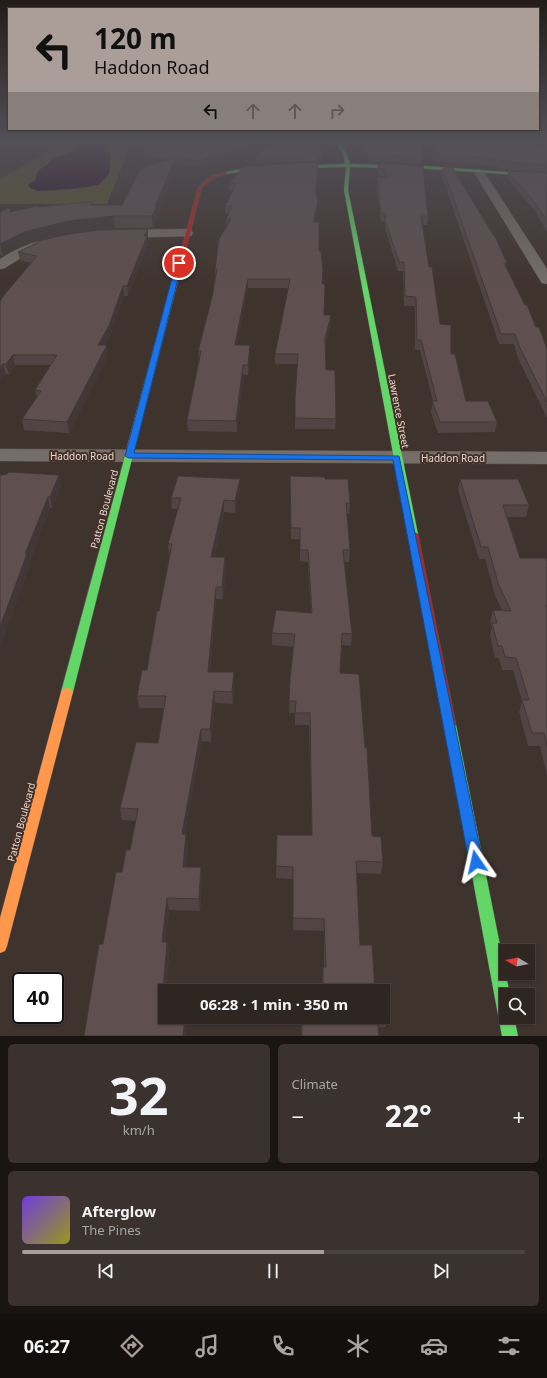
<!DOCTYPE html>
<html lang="en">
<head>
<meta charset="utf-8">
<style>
	body { margin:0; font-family:"Noto Sans",sans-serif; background:#3b322f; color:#f1f3f6; height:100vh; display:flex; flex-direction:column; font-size:15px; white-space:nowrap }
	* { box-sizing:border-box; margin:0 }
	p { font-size:13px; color:#a7a5a5 }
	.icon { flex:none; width:22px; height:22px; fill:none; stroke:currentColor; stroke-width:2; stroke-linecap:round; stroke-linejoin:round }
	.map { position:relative; height:1036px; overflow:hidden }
	.drawer { display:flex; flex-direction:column; gap:8px; padding:8px; background:#1a1513; flex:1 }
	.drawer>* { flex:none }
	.banner { position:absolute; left:8px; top:8px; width:531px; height:122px; border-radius:0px; box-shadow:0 1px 3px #0004,0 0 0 1px #4a4340; background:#ab9e99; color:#111; overflow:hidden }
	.needle { width:26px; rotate:279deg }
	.tools { position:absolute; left:499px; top:944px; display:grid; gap:8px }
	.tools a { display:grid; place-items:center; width:36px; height:36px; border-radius:0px; background:#2f2622; box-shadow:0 1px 3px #0004,0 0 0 1px #4a4340; font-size:20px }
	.speed { position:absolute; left:12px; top:972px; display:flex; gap:8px; font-size:20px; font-weight:700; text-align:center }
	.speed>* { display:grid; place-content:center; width:52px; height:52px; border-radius:50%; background:#2f2622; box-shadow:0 1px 3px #0004,0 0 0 1px #4a4340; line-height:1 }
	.speed .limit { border:2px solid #111; border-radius:6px; background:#fff; color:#111 }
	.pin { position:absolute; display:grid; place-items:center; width:34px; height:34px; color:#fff; margin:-17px; border:2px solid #fff; border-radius:50%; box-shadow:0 1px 4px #0007 }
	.me { position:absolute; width:44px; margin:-22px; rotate:349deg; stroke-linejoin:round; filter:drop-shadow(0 0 3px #0008) }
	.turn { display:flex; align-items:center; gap:14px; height:84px; padding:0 20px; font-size:18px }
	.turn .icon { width:52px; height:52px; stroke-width:2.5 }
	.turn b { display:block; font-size:28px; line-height:34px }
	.lanes { display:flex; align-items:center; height:38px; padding:0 20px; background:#0003; justify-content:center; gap:20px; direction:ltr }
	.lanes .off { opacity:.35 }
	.big { font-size:30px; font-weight:700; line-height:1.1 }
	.drawer .card { flex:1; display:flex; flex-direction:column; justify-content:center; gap:6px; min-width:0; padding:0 14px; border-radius:6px; background:#3b322f }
	.drawer .dial { align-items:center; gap:0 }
	.dial b { font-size:52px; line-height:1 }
	.song { display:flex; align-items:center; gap:12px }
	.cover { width:48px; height:48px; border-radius:6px; background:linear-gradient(135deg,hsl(260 70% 55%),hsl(60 70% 35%)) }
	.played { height:4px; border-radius:2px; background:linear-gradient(90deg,#ab9e99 60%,#4a4340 60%) }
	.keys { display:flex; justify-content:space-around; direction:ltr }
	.heat { display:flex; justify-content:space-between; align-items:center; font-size:22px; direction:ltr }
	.drawer .tiles { flex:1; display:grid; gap:8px; grid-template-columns:1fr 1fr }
	.card:last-child { grid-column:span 2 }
	.trip { position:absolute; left:158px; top:984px; width:232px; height:40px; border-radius:0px; background:#2f2622; box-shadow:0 1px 3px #0004,0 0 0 1px #4a4340; font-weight:700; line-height:40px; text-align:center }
	.tab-bar { display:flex; height:64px; justify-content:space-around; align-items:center; background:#130f0e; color:#a7a5a5 }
	.tab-bar .icon { width:28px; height:28px }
	.tab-bar .current { color:#ab9e99 }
	.tab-bar b { font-size:18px; color:#f1f3f6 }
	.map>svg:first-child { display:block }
	.green { fill:#58552b; fill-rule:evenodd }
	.water { fill:#300e2a }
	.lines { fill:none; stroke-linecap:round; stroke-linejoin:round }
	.street-casing { stroke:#5b524d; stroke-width:1 }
	.fast-casing { stroke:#5b524d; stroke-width:1 }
	.slow-casing { stroke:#5b524d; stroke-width:1 }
	.jam-casing { stroke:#5b524d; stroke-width:1 }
	.street { fill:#756e68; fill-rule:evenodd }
	.fast { fill:#63d668; fill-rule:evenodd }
	.slow { fill:#ff974d; fill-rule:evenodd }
	.jam { fill:#b3261e; fill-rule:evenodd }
	.wall { fill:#524444 }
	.shaded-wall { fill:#423737 }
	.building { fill:#5f4f4f; stroke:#423737 }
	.route { fill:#1a73e8; stroke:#114b97 }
	.labels { text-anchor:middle; stroke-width:4; stroke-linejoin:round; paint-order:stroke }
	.street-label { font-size:10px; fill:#e5d8d3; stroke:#453028 }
</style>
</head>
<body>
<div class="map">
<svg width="547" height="1036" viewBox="0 0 547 1036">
	<rect width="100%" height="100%" fill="#3f332e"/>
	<path class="green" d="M 66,142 L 132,142 L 107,204 L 0,204 L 0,179 ZM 79,146 L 110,160 L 109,174 L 29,185 L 35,180 L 38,171 L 49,163 L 52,158 L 64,155 Z"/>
	<path class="water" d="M 95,143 L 110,153 L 109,174 L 99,185 L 73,189 L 38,191 L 30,188 L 28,185 L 35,180 L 38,171 L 49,163 L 52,158 L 64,155 L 79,146 Z"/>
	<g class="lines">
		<g class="street-casing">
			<path id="street" d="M 479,169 L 484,172 L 547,269 L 547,284 L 542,283 L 540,280 L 474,172 Z
				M 187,229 L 191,230 L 193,233 L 191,236 L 119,238 L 115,237 L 113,234 L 115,231 L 119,230 Z
				M 47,239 L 52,240 L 53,243 L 52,246 L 27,254 L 5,268 L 0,269 L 0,259 C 15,249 30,243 47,239 Z
				M 0,449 L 547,452 L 547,464 L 0,461 Z"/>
		</g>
		<g class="fast-casing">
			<path id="fast" d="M 336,142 L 340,142 L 347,154 L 350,164 L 427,166 L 547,175 L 547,177 L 427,169 L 350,167 L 348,190 L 418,534 L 413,537 L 408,534 L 344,190 L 346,167 L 266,169 L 225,174 L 223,173 L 235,170 L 266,166 L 345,164 L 343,154 Z
				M 128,445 L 134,445 L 135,447 L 73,692 L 71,695 L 67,696 L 63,695 L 61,692 Z
				M 450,720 L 454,722 L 456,725 L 510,995 L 506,995 L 506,1017 L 514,1017 L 518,1036 L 502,1036 L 444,725 L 446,722 Z"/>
		</g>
		<g class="slow-casing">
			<path id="slow" d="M 180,259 L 183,261 L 135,447 L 134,449 L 128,449 L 127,447 L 177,261 Z
				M 67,688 L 71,689 L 73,692 L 7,946 L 5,951 L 0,953 L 0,918 L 61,692 L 63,689 Z"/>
		</g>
		<g class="jam-casing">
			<path id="jam" d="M 225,172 L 227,174 L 213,179 L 202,187 L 183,261 L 178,262 L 198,187 L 209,177 Z
				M 413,531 L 418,534 L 456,725 L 454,728 L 450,730 L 446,728 L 444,725 L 408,534 Z"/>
		</g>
		<use href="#street" class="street"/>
		<use href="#fast" class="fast"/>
		<use href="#slow" class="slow"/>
		<use href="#jam" class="jam"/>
	</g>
	<path class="wall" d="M 318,142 L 322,150 L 322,157 L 317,157 L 317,161 L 256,163 L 256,156 L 270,144 L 199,168 L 177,162 L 177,166 L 158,212 L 158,217 L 153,228 L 115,228 L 70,233 L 26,244 L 3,256 L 0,255 L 0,212 L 11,210 L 11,211 L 39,207 L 91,205 L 122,205 L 166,160 L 144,155 L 144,148 Z
		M 357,142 L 421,142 L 422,157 L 421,164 L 371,161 Z
		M 431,142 L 538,142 L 544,146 L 547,147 L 547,172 L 499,169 L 497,166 L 437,161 Z
		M 378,163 L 428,216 L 427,225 L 422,225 L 429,267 L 440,324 L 451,354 L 466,401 L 497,422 L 495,432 L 438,433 L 431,412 L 433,401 L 420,350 L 415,350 L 415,306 L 404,306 L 403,271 L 398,271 L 385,228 L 385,222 L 381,221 L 376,184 L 377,177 L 382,177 L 377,170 Z
		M 443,169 L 507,263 L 506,267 L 547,349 L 547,418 L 518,358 L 514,344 L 499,344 L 442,176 Z
		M 508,171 L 547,173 L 547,232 L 535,211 L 507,178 Z
		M 233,177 L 316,193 L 317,211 L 314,222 L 319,251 L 324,315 L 331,315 L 331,325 L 325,346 L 326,370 L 336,419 L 335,429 L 295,429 L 295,399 L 298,364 L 275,364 L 275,354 L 288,288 L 248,288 L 237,345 L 250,345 L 250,355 L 248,375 L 243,375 L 237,432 L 188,431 L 187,420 L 199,361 L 198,351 L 212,297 L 215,278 L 215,269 L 226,227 L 226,219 L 229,214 L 225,214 L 225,206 L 233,191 L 229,190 L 229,183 L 233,179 Z
		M 148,229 L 148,245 L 128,296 L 124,296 L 110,336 L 105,345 L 108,355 L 69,433 L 24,430 L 22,419 L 37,397 L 35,390 L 51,365 L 15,365 L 9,375 L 6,374 L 0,381 L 0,301 L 31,263 L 20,260 L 18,252 Z
		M 0,475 L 61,486 L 52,508 L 50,508 L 29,564 L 30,566 Z
		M 178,476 L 240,479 L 240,490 L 235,513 L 224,512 L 214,557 L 225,557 L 226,569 L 223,599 L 216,599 L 210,672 L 234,672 L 234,685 L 233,704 L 215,703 L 211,742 L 202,741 L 185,834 L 186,834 L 188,846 L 186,867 L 201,867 L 202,879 L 200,911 L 169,910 L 165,942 L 167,942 L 169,954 L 166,990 L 186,990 L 186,991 L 165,991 L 165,1017 L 187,1017 L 186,1036 L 84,1036 L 99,944 L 103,944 L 116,872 L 122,872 L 126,850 L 130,850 L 136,821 L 122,820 L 120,808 L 136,742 L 158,743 L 164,708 L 139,708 L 137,696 L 142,670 L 147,670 L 157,611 L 159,611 L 170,556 L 169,556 L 168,544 L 178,509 L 172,509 L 171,498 Z
		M 290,476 L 325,479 L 350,503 L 349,514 L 347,514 L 350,550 L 349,562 L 344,562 L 352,634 L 351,646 L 342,645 L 340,673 L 372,836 L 383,862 L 381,874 L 356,873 L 360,945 L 375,991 L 322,990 L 322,978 L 323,967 L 324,967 L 324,931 L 293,930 L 293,879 L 276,878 L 277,835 L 312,835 L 309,725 L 295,725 L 295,713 L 289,713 L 290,679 L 293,647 L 272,645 L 272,633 L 311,613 L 308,562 L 300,561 L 300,539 L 291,539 Z
		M 460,479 L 529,505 L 526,517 L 507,517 L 520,558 L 547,562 L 547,776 L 540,746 L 528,746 L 519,712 L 522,701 L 513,670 L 502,670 L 499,658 L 495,658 L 490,635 L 492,627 L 490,622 L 493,610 L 502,610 L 495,595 L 485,559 L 479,559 L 458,490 Z
		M 383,996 L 389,1016 L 386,1027 L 378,1027 L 379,1036 L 301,1036 L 301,1017 L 383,1017 Z"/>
	<path class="shaded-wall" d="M 255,142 L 275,142 L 199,168 L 199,161 Z
		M 176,157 L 177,166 L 158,212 L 158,217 L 153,228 L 152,216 L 155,206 Z
		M 318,203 L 317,211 L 312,231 L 313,222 Z
		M 114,216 L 115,228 L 70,233 L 26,244 L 3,256 L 0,244 L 24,232 L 68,221 Z
		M 148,229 L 148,245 L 128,296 L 127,286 L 144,236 Z
		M 248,279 L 248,288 L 235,355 L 235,345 Z
		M 123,286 L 124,296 L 110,336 L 99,355 L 98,345 Z
		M 331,315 L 331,325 L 324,348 L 325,339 Z
		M 107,345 L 108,355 L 69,433 L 67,422 Z
		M 250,345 L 250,355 L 248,375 L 248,365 Z
		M 13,355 L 15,365 L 9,375 L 6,364 Z
		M 3,364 L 6,374 L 0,381 L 0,368 Z
		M 243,365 L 243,375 L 237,432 L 236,421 Z
		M 59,475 L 61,486 L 52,508 L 50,497 Z
		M 240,479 L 240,490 L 235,513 L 235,501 Z
		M 48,497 L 50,508 L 29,564 L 30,566 L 0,649 L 0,627 L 25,554 Z
		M 224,500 L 224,512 L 211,569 L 211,557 Z
		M 225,557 L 226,569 L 223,599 L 222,587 Z
		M 216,587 L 216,599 L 209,684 L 208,672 Z
		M 234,672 L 234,685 L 233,704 L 232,692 Z
		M 214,691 L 215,703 L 211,742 L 210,729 Z
		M 201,729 L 202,741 L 183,846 L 182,834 Z
		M 186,834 L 188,846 L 185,879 L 183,867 Z
		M 201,867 L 202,879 L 200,911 L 199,899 Z
		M 167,898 L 169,910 L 164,954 L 162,942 Z
		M 167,942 L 169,954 L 166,991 L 163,990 Z
		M 185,1017 L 187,1017 L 186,1036 L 183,1036 Z"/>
	<path class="building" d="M 145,142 L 255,142 L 199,161 L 144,148 Z
		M 272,142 L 318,142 L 322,150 L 317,150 L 317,154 L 256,156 Z
		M 362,142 L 421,142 L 422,157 L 371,154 Z
		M 433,142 L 538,142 L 544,146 L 547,147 L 547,165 L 500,161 L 498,159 L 438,154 Z
		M 176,157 L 155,206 L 157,206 L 152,216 L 114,216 L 68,221 L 24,232 L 0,244 L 0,212 L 9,208 L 11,210 L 9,212 L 37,206 L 39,207 L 90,202 L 91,205 L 122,205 L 140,170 L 146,166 Z
		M 318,162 L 316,191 L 318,203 L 313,222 L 319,222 L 319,251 L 321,251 L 323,270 L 322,284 L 325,284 L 324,315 L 331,315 L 325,339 L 326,370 L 335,370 L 336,419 L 295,418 L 295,399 L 298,354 L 275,354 L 290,279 L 248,279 L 235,345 L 250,345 L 248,365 L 243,365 L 236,421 L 187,420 L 201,351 L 198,351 L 212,297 L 217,269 L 215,269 L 219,239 L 231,219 L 226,219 L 232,206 L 225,206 L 236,184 L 229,183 L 236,177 L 233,177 L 244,167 L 249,166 Z
		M 378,163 L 423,166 L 428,216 L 421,216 L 429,267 L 432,267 L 440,324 L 451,325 L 451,354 L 455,354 L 466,401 L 488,401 L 497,422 L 440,422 L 432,401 L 437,401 L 421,340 L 417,340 L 416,297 L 405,296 L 404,262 L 399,262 L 385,220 L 386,214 L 381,213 L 377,177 L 388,177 Z
		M 447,167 L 452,167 L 494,236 L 495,236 L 507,263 L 504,263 L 525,305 L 527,305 L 536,327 L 539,327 L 547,349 L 547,402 L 520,348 L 515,334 L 501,334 L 443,169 Z
		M 508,171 L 547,173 L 547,221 L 536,204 Z
		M 148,229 L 144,236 L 147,236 L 127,286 L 123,286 L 109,326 L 98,345 L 107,345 L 67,422 L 22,419 L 41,391 L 35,390 L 57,355 L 13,355 L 6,364 L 3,364 L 0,368 L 0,301 L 4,295 L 37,256 L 18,252 L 43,240 L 63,235 L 98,230 Z
		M 9,472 L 59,475 L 50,497 L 48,497 L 25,554 L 27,554 L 0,627 L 0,475 L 7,474 Z
		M 178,476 L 240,479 L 235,501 L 224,500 L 211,557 L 225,557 L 222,587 L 216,587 L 208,672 L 234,672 L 232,692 L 214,691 L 210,729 L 201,729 L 182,834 L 186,834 L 183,867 L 201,867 L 199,899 L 167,898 L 162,942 L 167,942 L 163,990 L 186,990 L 186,991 L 165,991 L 165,1017 L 185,1017 L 183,1036 L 84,1036 L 99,944 L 103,944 L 116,872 L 122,872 L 126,850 L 130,850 L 138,809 L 120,808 L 136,742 L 158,743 L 166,696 L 137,696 L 142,670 L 147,670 L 157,611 L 159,611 L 172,544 L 168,544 L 181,498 L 171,498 Z
		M 290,476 L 325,477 L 325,479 L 348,479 L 350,503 L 346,503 L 350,550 L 343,550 L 352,634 L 342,633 L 340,673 L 359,674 L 365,748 L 367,748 L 372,836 L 381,837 L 383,862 L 356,861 L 360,945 L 372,945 L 375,991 L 301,991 L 301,990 L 323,990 L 323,967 L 326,967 L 324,919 L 293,918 L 293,867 L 276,866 L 277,835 L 312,835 L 310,713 L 295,713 L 296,701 L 289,701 L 290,679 L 295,634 L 272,633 L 276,610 L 312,613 L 308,550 L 300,550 L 300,528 L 291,528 Z
		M 460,479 L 518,479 L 529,505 L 503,505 L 520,558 L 546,558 L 547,562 L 547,606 L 546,606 L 547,608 L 547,747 L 544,733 L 532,733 L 522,700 L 529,700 L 516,658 L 505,657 L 502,646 L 498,646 L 492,623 L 497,623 L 493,610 L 511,611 L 498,583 L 488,547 L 481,547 Z
		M 383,996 L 387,996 L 389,1016 L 383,1016 Z
		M 302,1017 L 377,1017 L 379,1036 L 302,1036 Z"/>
	<linearGradient id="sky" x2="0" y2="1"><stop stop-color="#231c19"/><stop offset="0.49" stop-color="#525057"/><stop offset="1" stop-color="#525057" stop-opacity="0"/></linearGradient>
	<rect width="547" height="287" fill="url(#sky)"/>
	<path class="route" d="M 179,261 L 182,263 L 134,453 L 399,456 L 483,862 L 481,866 L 476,868 L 471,866 L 469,862 L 393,460 L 129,458 L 125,456 L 176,263 Z"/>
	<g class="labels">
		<g class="street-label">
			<text transform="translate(399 411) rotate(79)" y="4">Lawrence Street</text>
			<text x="82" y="460">Haddon Road</text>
			<text x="453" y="462">Haddon Road</text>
			<text transform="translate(104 509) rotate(-75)" y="4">Patton Boulevard</text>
			<text transform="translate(21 822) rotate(-75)" y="4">Patton Boulevard</text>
		</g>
	</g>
</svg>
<div class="tools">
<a><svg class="needle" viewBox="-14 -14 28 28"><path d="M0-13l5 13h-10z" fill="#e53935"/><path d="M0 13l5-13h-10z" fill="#a7a5a5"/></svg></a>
<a><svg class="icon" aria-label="search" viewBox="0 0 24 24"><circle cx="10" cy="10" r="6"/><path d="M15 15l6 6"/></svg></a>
</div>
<div class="speed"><div class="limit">40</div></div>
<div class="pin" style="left:179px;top:263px;background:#d93025"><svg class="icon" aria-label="arrive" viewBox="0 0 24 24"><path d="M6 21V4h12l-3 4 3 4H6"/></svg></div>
<svg class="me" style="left:476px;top:862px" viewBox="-20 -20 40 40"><path d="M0-17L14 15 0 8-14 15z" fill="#1a73e8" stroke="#fff" stroke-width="4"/></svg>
<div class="trip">06:28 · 1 min · 350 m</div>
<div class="banner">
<div class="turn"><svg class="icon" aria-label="left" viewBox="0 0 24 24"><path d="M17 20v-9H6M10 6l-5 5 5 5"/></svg><div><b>120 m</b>Haddon Road</div></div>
<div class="lanes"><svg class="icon" aria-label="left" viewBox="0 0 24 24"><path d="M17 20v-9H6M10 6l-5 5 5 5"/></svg><svg class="icon off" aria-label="ahead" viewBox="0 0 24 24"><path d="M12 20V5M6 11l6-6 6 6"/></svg><svg class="icon off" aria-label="ahead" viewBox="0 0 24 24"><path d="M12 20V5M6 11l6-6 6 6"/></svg><svg class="icon off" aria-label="right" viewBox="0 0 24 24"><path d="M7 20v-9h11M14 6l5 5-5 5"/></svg></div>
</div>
</div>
<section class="drawer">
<div class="tiles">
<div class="card dial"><b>32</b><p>km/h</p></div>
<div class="card"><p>Climate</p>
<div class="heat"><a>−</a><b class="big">22°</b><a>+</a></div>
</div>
<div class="card">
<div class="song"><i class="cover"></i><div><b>Afterglow</b><p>The Pines</p></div></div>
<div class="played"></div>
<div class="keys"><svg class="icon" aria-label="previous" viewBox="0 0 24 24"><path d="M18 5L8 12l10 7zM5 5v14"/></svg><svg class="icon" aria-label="pause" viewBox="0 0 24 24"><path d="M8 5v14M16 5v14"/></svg><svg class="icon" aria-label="next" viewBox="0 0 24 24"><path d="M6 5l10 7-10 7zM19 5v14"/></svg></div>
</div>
</div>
</section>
<nav class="tab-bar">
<b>06:27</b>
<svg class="icon current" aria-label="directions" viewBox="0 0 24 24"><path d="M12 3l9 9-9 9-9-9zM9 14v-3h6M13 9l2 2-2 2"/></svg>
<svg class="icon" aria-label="music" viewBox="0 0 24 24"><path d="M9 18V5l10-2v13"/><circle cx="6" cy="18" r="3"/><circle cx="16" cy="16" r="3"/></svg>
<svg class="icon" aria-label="phone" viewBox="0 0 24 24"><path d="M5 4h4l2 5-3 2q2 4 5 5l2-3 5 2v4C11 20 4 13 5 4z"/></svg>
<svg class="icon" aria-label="climate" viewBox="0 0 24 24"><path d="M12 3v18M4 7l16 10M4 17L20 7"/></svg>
<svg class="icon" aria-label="car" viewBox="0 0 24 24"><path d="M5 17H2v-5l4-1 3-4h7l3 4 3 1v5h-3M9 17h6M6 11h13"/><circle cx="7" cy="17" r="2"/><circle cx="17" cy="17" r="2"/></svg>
<svg class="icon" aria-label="filters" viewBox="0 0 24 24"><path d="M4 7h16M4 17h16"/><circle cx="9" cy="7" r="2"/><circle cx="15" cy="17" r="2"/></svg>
</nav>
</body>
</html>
